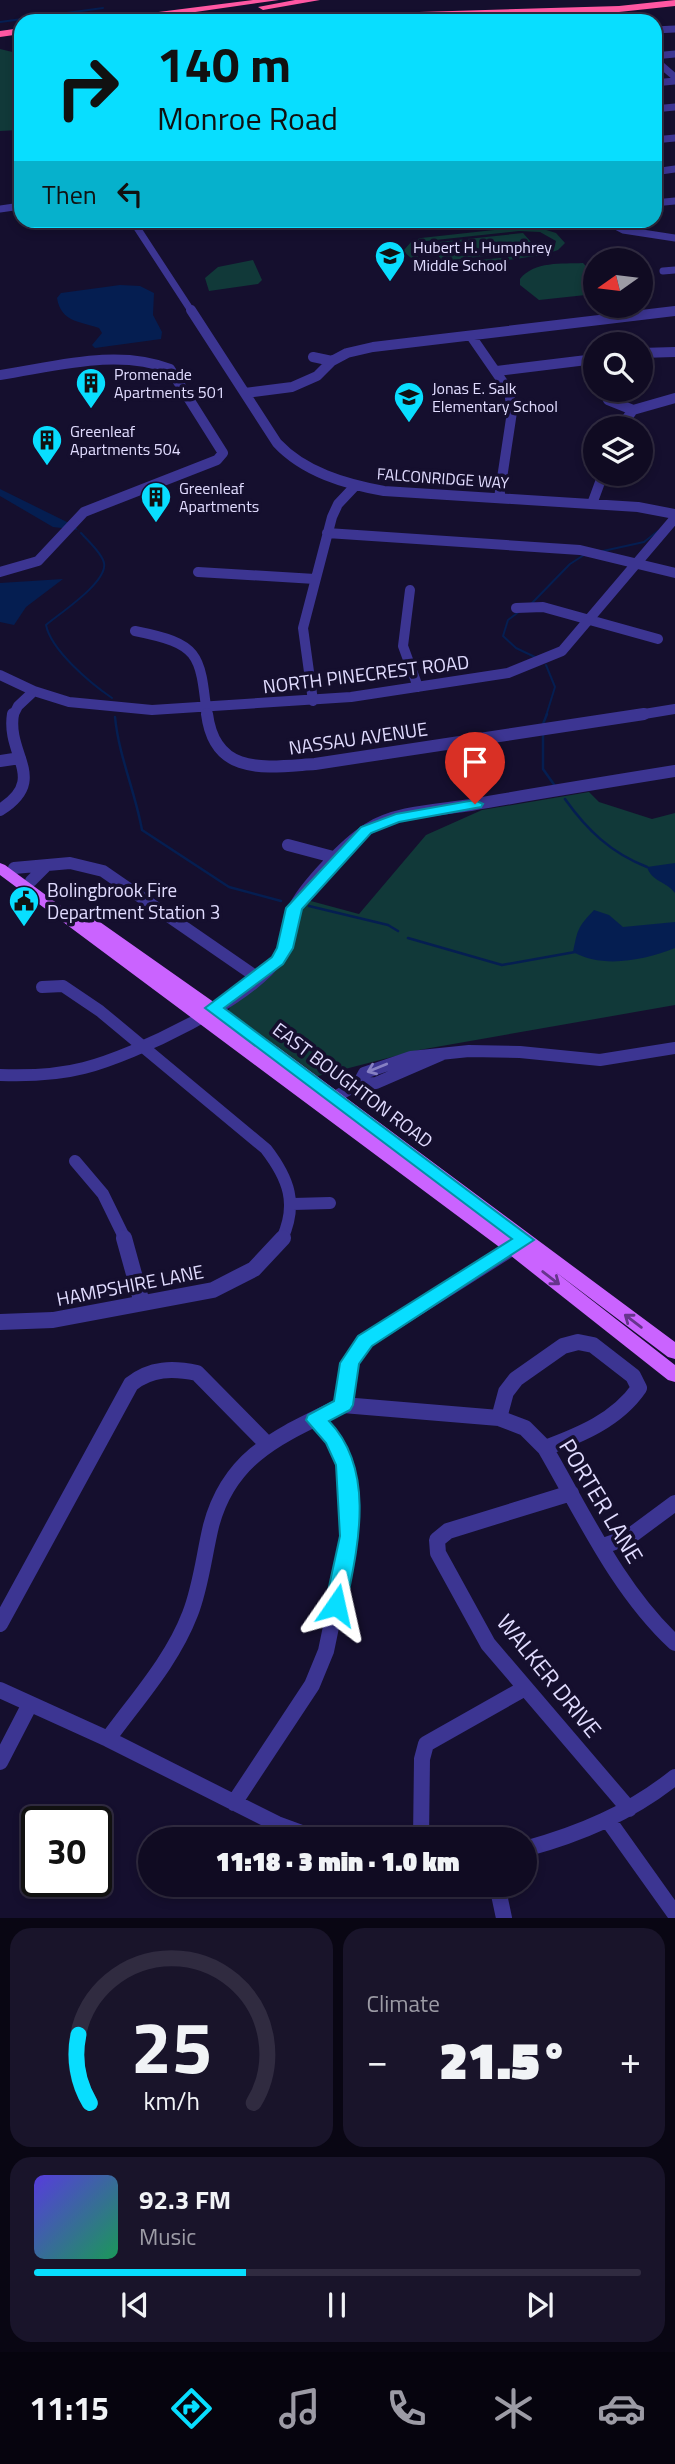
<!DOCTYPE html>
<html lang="en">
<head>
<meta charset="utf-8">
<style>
	body { margin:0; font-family:"Titillium Web",sans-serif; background:#19142a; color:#f1f3f6; height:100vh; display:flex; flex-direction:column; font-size:26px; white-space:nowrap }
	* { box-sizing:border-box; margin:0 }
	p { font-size:23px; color:#9c9ba5 }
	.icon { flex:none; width:38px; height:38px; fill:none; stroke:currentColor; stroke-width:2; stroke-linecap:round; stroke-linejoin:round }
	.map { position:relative; height:1918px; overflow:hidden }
	.side { display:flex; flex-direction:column; gap:10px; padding:10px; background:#090613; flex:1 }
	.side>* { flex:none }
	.top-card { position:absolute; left:14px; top:14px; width:648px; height:214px; border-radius:21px; box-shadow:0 4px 10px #0003,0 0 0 2px #302b40; background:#08deff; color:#111; overflow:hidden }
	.needle { width:46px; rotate:256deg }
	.fabs { position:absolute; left:583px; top:248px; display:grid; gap:14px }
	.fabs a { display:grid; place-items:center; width:70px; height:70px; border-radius:50%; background:#100b22; box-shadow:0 4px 10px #0003,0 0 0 2px #302b40; font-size:35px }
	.speed { position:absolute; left:21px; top:1806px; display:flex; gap:14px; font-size:35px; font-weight:700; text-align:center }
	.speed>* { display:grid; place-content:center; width:91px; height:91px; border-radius:50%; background:#100b22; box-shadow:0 4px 10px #0003,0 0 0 2px #302b40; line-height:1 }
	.speed .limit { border:4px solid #111; border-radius:10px; background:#fff; color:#111 }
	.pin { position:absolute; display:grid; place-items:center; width:60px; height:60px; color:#fff; margin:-72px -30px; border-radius:50% 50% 50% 0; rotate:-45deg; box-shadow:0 0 7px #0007 }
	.pin .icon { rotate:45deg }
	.me { position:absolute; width:77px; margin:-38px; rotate:11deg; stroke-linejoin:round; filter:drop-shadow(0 0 5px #0008) }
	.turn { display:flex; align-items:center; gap:24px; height:147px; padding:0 28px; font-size:32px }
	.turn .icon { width:91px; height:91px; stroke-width:2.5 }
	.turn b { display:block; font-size:49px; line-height:60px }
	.then { display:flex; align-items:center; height:66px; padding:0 28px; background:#0003; gap:14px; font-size:26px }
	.big { font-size:52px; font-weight:800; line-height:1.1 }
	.side .tile { flex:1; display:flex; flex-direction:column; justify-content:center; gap:10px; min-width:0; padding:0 24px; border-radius:21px; background:#19142a }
	.side .dial { align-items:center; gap:0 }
	.dial svg { height:182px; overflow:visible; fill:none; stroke:#302b40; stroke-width:7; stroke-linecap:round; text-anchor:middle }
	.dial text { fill:#f1f3f6; stroke:none }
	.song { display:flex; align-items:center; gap:21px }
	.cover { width:84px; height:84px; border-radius:10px; background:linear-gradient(135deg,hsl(250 70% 55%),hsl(150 70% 35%)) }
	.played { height:7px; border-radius:4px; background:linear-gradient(90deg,#08deff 35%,#302b40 35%) }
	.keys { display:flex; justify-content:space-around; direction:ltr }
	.heat { display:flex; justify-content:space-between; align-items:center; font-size:38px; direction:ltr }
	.side .tiles { flex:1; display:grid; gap:10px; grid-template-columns:1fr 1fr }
	.tile:last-child { grid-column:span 2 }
	.trip { position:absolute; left:138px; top:1827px; width:399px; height:70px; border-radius:35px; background:#100b22; box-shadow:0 4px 10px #0003,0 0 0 2px #302b40; font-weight:800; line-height:70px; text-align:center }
	.menu { display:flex; height:112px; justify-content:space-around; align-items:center; background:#06040e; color:#9c9ba5 }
	.menu .icon { width:49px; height:49px }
	.menu .active { color:#08deff }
	.menu b { font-size:32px; color:#f1f3f6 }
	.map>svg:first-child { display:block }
	.green { fill:#113939; fill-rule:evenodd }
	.water { fill:#051e51 }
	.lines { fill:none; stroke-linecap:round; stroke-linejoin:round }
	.stream-far1 { stroke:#051e51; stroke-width:2 }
	.stream { stroke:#051e51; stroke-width:2.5 }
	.minor-far3 { stroke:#3c3592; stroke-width:7 }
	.minor-far2 { stroke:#3c3592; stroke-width:10 }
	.minor-far1 { stroke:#3c3592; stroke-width:12 }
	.minor { stroke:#3c3592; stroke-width:16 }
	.major { fill:#ca63ff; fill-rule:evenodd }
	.highway { fill:#ff57a2; fill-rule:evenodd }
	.oneway { stroke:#8680c3 }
	.oneway2 { stroke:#66358c }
	.route { fill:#08deff; stroke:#0590a6; stroke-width:2 }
	.labels { text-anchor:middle; stroke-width:7; stroke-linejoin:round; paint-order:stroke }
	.far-poi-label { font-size:16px; fill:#e1dcff; stroke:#150f2e; text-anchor:start }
	.far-street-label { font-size:16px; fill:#e1dcff; stroke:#150f2e }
	.street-label { font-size:19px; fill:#e1dcff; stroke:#150f2e }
	.poi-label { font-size:19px; fill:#e1dcff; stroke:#150f2e; text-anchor:start }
	.near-street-label { font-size:23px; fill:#e1dcff; stroke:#150f2e }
</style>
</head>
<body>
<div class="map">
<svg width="675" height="1918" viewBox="0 0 675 1918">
	<rect width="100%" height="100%" fill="#150f2e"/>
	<path class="green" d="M 0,49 L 21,54 L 19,130 L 0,131 Z
		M 550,224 L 553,227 L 543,229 L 556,233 L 565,243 L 558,250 L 543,255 C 516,258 417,279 404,250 L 412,241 L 421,238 ZM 519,231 L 540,232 L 556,241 L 555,245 C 536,258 442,265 419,258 L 413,250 L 426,241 Z
		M 523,233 L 538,250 L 442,261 L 429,243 Z
		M 253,260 L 262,280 L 258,284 L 209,291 L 205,278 L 218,267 Z
		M 583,263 L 595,276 L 595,294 L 539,300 L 520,285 L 520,279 C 534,261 562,264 583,263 Z
		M 589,792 L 599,802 L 652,819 L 675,813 L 675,1005 L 419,1050 L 314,1077 L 228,1014 C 230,996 260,986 272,974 C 294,953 293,925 307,900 L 359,914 L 426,835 L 482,810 Z"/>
	<path class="water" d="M 120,285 L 140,286 L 154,293 L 153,315 L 162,332 L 161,339 L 95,348 L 92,345 L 102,333 L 99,328 C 79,321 61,322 57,298 L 61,293 Z
		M 0,489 L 75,526 L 81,535 L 78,530 L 53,527 L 0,496 Z
		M 63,579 L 26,607 L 14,625 L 0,622 L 0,583 Z
		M 675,863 L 675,893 C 666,881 652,882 647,867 Z
		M 594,910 L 609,915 L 623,927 L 675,922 L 675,948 C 644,960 604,969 573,952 C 578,929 577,928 594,910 Z"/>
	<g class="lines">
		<path class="stream-far1" d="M 0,22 L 103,8
			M 81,533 C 88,541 102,553 104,563 C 108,582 60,613 46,625 C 51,650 90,683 112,698
			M 603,551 L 644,542 L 658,531
			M 531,604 L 570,564 L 584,555
			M 520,611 L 508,620 L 503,636 L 516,648 L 537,658
			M 546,716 L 555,687 L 546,665"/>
		<path class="stream" d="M 115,717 C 119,757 135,791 142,830 L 229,887 L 281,901
			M 543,724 L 547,714
			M 543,732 L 543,769 L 555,786
			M 565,799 C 587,830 611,853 647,867
			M 309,906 L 388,925 L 398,931
			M 408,938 L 502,965 L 575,952"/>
		<path class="minor-far3" d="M 654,30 L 675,29
			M 654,56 L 675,54
			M 654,59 L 675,77
			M 654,83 L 675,81
			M 654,109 L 675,107
			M 654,140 L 675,138
			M 654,172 L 675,169
			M 654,203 L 675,201
			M 0,209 L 21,206
			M 132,220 L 192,312
			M 604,220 L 623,230 L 675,238
			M 663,271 L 675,270
			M 667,312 L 675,311"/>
		<path class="minor-far2" d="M 191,310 L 277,443 C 304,472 345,484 384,491 L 638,507 L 675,514
			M 471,336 L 509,391 L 512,412 L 499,498
			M 640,353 L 675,352
			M 313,357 L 332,361
			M 497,371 L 595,359
			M 0,375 C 54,367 117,348 170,369 L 223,453 L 217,460 L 84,512 L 38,561 L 0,572
			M 245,393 L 292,387 L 317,376 L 332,361 L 347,353 L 373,347 L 675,311
			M 608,400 L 633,410
			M 619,429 L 633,410 L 675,398
			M 592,504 L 603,474
			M 327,533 L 580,550 L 675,573
			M 198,572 L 315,579
			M 410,590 L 403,646 L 418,687
			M 516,608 L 543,607 L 658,639
			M 135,631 C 200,644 200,653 207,716
			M 0,675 L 34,691 L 69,702 L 152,710 L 351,697 L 508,673 L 562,651 L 675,518
			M 313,701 L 303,628 L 332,517 L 338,504 L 355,486
			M 13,716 L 18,706 L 34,691
			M 632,716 L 675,709"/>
		<path class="minor-far1" d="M 207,714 C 215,777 266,767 315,764 L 644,714
			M 0,761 L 20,758
			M 0,810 C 49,779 6,756 13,714
			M 288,845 L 337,858
			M 14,868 L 70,863 L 103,871 L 258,978
			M 31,881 L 46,866
			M 42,987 L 63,986 L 100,1011 L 266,1149 C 289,1179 298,1204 282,1239
			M 443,1054 L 376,1083 L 358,1084 L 364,1073 L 411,1057 L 469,1051 L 520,1052 L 600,1060 L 675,1048
			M 0,1075 C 28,1076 57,1075 84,1068 C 135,1055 251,1000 280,956 C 289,942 287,925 293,910 C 304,886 346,843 368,829 C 396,811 439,810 471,805 C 539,793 607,782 675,771
			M 328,1101 L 358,1084
			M 75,1161 L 103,1194 L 125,1239
			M 293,1204 L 330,1203"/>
		<path class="minor" d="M 124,1238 L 142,1303
			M 0,1322 L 53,1320 L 213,1290 L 254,1269 L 283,1238
			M 343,1405 L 499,1418 L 525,1428 L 545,1448 C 584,1515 618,1590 675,1643
			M 499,1418 L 506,1392 L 516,1379 L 563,1346 L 578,1342 L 593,1345 L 633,1376 L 639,1388 C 617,1420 580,1435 545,1448
			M 571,1493 L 448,1531 L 437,1540 L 438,1553 L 488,1644 L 629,1809
			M 603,1546 L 629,1537 L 675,1503
			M 0,1624 L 131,1384 C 151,1368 173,1368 197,1373 L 268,1445
			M 0,1690 L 108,1739 L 277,1824 L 318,1839
			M 108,1739 C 137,1699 172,1661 190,1614 C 201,1586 204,1555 211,1526 C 230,1454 282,1435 343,1405 L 349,1363 L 365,1341 L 518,1244
			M 0,1762 L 30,1704
			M 234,1803 L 312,1685 L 326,1651 L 350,1536 L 346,1465 L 334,1439 L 315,1420
			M 608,1820 L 675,1914
			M 421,1839 L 422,1759 L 426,1744 L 525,1688
			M 525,1849 C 580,1834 630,1813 675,1777
			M 497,1885 L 504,1918"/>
		<path class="major" d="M 0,863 L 5,865 L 77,918 L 85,913 L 90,915 L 279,1048 L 675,1342 L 675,1359 L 668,1357 L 553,1270 L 675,1365 L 675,1382 L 668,1380 L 506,1252 L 0,875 Z"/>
		<path class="highway" d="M 253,0 L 279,0 L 133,21 L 83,21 L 123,13 L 127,16 Z
			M 295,0 L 320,0 L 263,10 L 258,7 Z
			M 675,0 L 675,6 L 619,12 L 310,21 L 212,21 L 217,18 L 619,6 Z
			M 21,28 L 21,34 L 0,37 L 0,31 Z"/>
	</g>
	<defs><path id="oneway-shaft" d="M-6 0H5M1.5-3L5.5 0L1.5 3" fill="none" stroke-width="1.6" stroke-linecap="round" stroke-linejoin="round" transform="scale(1.75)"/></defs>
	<use class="oneway" href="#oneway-shaft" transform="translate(377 1068) rotate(158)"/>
	<g class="oneway2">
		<use href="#oneway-shaft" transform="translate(551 1278) rotate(38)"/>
		<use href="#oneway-shaft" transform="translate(633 1321) rotate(-143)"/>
	</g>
	<path class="route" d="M 475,800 L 483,804 L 481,807 L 399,822 L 371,833 L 302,909 L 293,948 L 283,964 L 224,1008 L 534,1240 L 372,1346 L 359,1364 L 353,1405 L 350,1410 L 329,1421 C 376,1470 358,1546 346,1605 L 343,1611 L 336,1614 L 328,1611 L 325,1605 L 340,1536 L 336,1465 L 326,1443 L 306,1420 L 308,1415 L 334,1401 L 340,1363 L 358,1336 L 512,1239 L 205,1008 L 272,957 L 277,948 L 286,908 L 361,827 L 396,814 Z"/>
	<defs>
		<g id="school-pin" transform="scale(1.575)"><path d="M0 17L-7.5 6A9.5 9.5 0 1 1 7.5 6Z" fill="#08deff" stroke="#150f2e"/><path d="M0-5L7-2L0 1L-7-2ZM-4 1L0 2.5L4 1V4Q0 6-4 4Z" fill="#111"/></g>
		<g id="building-pin" transform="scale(1.575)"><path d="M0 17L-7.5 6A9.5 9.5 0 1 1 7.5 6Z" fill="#08deff" stroke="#150f2e"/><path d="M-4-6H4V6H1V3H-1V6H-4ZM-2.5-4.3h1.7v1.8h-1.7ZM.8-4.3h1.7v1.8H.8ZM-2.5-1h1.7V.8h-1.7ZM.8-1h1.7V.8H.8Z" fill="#111"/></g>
		<g id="civic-pin" transform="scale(1.575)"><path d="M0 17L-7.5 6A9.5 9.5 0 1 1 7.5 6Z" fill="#08deff" stroke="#150f2e"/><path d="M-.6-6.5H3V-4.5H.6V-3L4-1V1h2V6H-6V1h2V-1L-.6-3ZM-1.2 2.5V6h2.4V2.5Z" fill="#111"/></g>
	</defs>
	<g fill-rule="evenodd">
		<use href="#school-pin" x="390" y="256"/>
		<use href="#building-pin" x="91" y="383"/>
		<use href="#school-pin" x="409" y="397"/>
		<use href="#building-pin" x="47" y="440"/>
		<use href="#building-pin" x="156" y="497"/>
		<use href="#civic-pin" x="24" y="901"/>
	</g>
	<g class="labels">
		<g class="far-poi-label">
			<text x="413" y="253">Hubert H. Humphrey<tspan x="413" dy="18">Middle School</tspan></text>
			<text x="114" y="380">Promenade<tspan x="114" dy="18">Apartments 501</tspan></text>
			<text x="432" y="394">Jonas E. Salk<tspan x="432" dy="18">Elementary School</tspan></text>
			<text x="70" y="437">Greenleaf<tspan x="70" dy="18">Apartments 504</tspan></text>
			<text x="179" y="494">Greenleaf<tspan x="179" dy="18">Apartments</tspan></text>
		</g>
		<g class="far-street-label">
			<text transform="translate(443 478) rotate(4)" y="6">FALCONRIDGE WAY</text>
		</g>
		<g class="street-label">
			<text transform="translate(366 674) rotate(-7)" y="7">NORTH PINECREST ROAD</text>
			<text transform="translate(358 738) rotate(-8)" y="7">NASSAU AVENUE</text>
			<text transform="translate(353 1085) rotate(37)" y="7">EAST BOUGHTON ROAD</text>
			<text transform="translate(130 1285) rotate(-11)" y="7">HAMPSHIRE LANE</text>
		</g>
		<g class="poi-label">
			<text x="47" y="897">Bolingbrook Fire<tspan x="47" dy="22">Department Station 3</tspan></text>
		</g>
		<g class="near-street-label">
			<text transform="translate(601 1501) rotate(59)" y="8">PORTER LANE</text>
			<text transform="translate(549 1676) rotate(51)" y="8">WALKER DRIVE</text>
		</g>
	</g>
</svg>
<div class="fabs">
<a><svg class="needle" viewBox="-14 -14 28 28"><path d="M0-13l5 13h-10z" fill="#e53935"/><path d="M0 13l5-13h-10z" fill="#9c9ba5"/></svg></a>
<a><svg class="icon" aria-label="search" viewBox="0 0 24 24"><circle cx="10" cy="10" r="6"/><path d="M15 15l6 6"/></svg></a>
<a><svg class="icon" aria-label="layers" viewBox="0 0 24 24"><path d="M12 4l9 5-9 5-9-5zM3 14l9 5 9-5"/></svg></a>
</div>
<div class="speed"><div class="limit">30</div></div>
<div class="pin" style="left:475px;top:804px;background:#d93025"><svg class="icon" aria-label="arrive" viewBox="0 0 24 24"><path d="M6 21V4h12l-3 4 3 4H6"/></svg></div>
<svg class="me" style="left:336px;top:1605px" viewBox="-20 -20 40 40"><path d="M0-17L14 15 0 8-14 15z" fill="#08deff" stroke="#fff" stroke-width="4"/></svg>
<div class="trip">11:18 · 3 min · 1.0 km</div>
<div class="top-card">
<div class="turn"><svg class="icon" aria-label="right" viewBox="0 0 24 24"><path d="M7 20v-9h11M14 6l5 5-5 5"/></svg><div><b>140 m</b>Monroe Road</div></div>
<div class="then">Then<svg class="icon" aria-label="left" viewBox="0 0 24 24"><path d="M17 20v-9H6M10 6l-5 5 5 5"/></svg></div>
</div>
</div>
<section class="side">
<div class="tiles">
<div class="tile dial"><svg viewBox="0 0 100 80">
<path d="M14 69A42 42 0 1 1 86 69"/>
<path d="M14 69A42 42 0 0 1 9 39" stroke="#08deff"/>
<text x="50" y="56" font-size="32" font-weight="700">25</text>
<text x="50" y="72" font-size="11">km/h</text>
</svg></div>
<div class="tile"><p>Climate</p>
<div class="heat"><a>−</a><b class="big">21.5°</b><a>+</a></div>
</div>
<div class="tile">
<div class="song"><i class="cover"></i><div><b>92.3 FM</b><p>Music</p></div></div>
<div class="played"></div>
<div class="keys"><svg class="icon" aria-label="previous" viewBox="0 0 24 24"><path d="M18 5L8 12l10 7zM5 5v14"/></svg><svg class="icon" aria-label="pause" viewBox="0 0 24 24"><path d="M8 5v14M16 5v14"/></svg><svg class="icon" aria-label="next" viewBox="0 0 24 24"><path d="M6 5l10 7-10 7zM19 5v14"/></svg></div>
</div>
</div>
</section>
<nav class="menu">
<b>11:15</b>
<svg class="icon active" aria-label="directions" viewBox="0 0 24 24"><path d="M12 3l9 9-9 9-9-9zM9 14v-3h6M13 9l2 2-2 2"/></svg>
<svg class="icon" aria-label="music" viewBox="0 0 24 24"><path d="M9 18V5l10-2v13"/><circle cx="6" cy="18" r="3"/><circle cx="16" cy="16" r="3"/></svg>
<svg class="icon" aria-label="phone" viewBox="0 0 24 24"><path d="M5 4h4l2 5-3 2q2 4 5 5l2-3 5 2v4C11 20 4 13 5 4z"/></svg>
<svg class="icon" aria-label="climate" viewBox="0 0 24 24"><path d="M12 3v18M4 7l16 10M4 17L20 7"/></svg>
<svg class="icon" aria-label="car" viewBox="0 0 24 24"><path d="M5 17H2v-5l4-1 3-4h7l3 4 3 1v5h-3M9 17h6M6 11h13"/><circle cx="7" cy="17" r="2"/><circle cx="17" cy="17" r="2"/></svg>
</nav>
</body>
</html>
